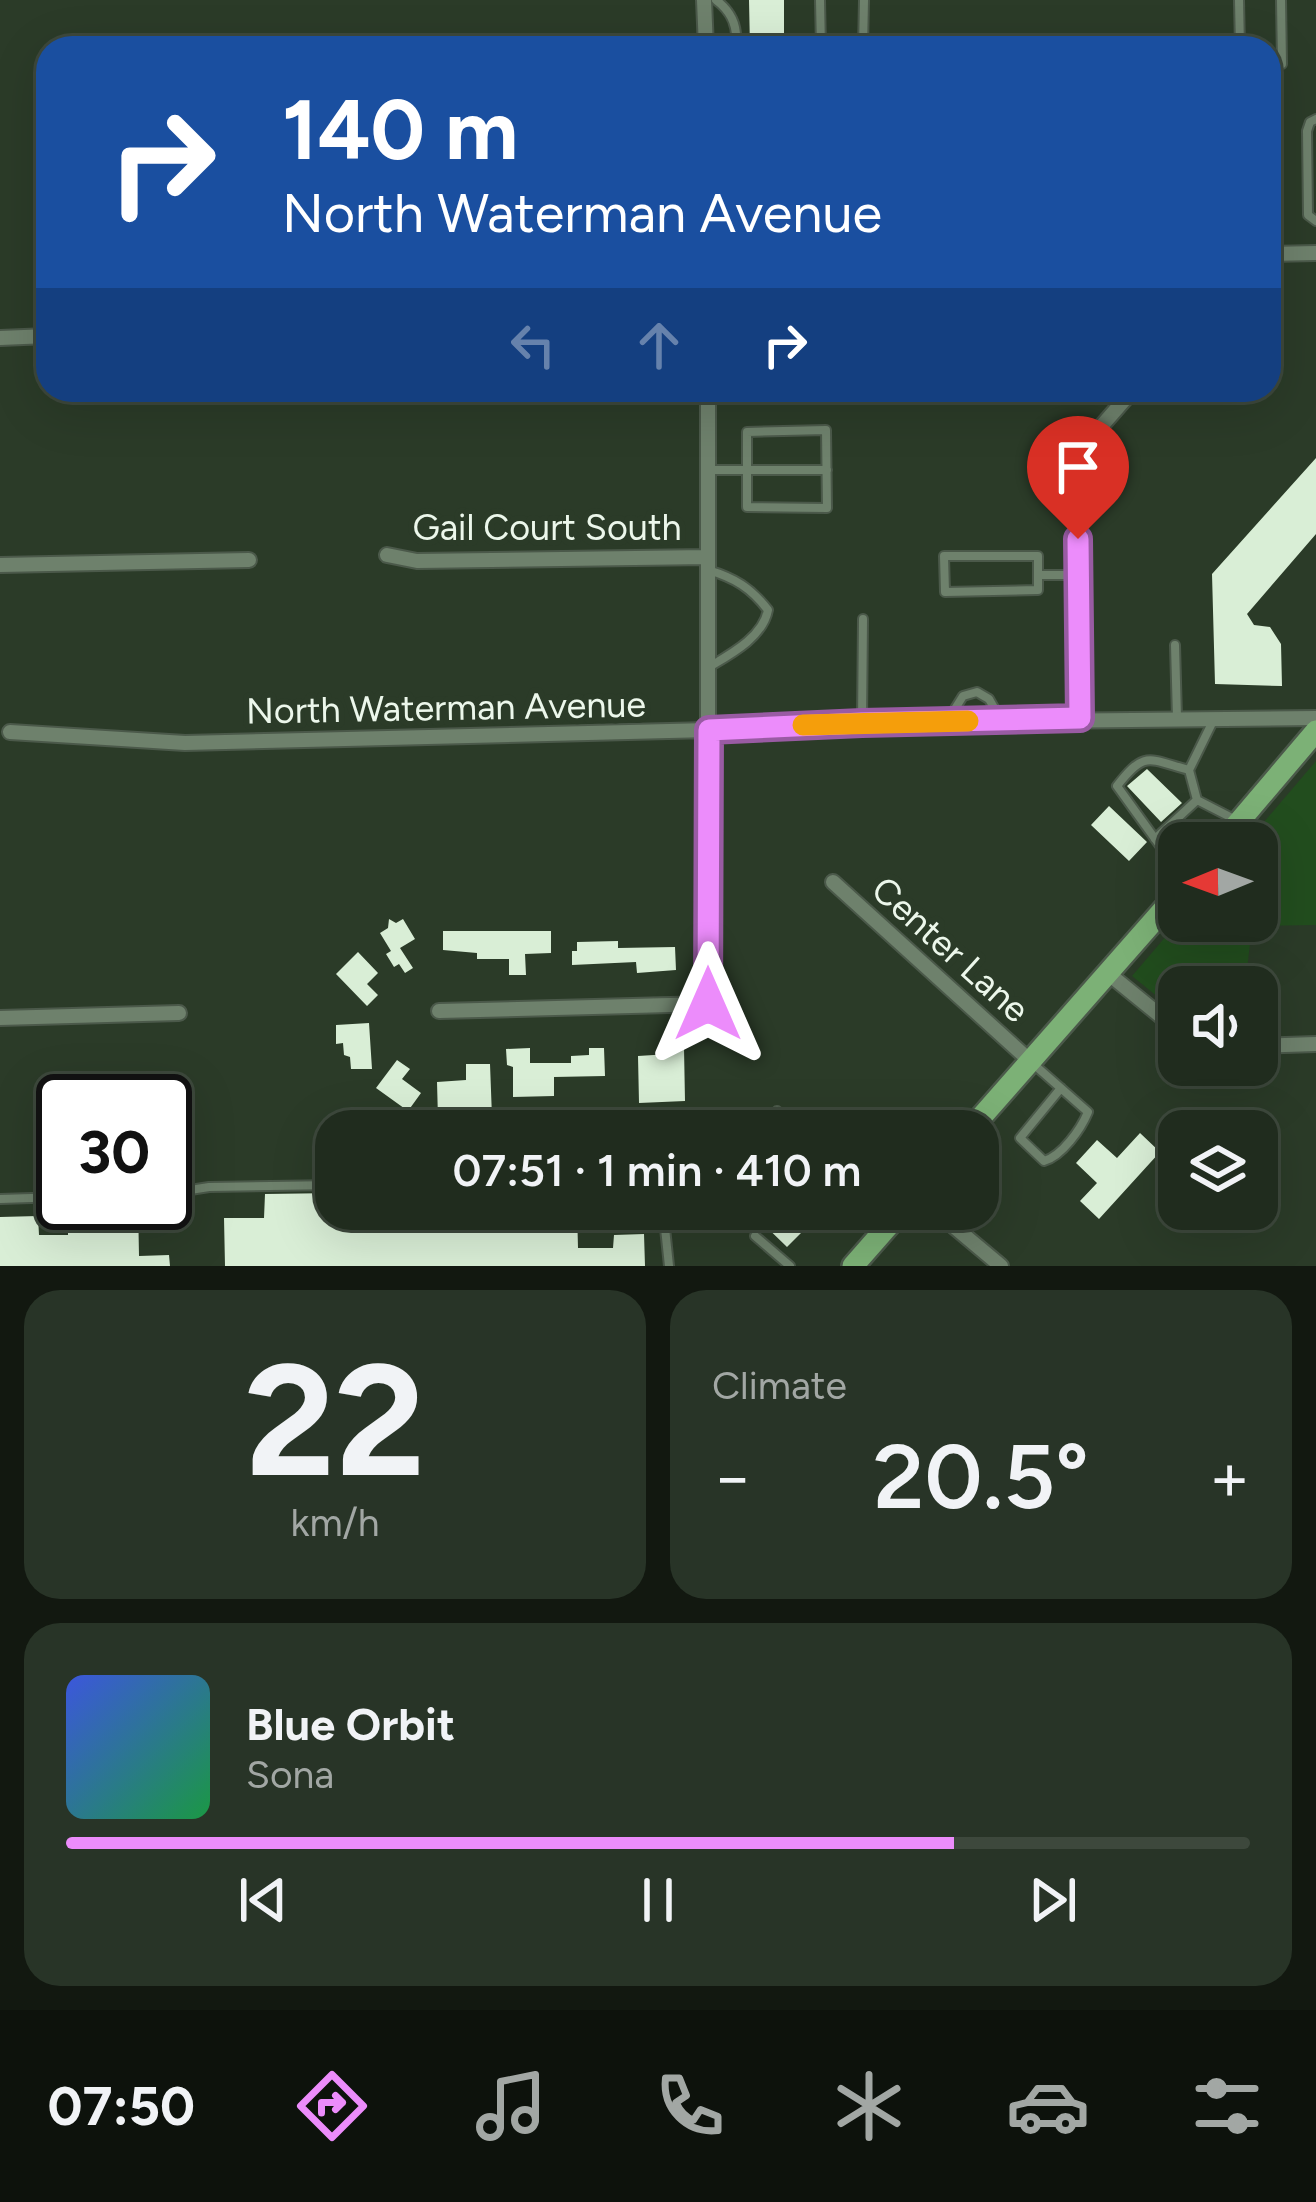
<!DOCTYPE html>
<html lang="en">
<head>
<meta charset="utf-8">
<style>
	body { margin:0; font-family:Figtree,sans-serif; background:#283427; color:#f1f3f6; height:100vh; display:flex; flex-direction:column; font-size:45px; white-space:nowrap }
	* { box-sizing:border-box; margin:0 }
	p { font-size:39px; color:#a2a7a4 }
	.icon { flex:none; width:66px; height:66px; fill:none; stroke:currentColor; stroke-width:2; stroke-linecap:round; stroke-linejoin:round }
	.map { position:relative; height:1266px; overflow:hidden }
	.drawer { display:flex; flex-direction:column; gap:24px; padding:24px; background:#121810; flex:1 }
	.drawer>* { flex:none }
	.banner { position:absolute; left:36px; top:36px; width:1245px; height:366px; border-radius:36px; box-shadow:0 12px 48px #0002,0 0 0 3px #3d483c; background:#1a4fa0; color:#fff; overflow:hidden }
	.needle { width:78px; rotate:269deg }
	.fabs { position:absolute; left:1158px; top:822px; display:grid; gap:24px }
	.fabs a { display:grid; place-items:center; width:120px; height:120px; border-radius:24px; background:#202c1e; box-shadow:0 12px 48px #0002,0 0 0 3px #3d483c; font-size:60px }
	.speed { position:absolute; left:36px; top:1074px; display:flex; gap:24px; font-size:60px; font-weight:700; text-align:center }
	.speed>* { display:grid; place-content:center; width:156px; height:156px; border-radius:50%; background:#202c1e; box-shadow:0 12px 48px #0002,0 0 0 3px #3d483c; line-height:1 }
	.speed .limit { border:6px solid #111; border-radius:18px; background:#fff; color:#111 }
	.pin { position:absolute; display:grid; place-items:center; width:102px; height:102px; color:#fff; margin:-123px -51px; border-radius:50% 50% 50% 0; rotate:-45deg; box-shadow:0 0 12px #0007 }
	.pin .icon { rotate:45deg }
	.me { position:absolute; width:132px; margin:-66px; rotate:0deg; stroke-linejoin:round; filter:drop-shadow(0 0 9px #0008) }
	.turn { display:flex; align-items:center; gap:42px; height:252px; padding:0 48px; font-size:54px }
	.turn .icon { width:156px; height:156px; stroke-width:2.5 }
	.turn b { display:block; font-size:84px; line-height:102px }
	.lanes { display:flex; align-items:center; height:114px; padding:0 48px; background:#0003; justify-content:center; gap:60px; direction:ltr }
	.lanes .off { opacity:.35 }
	.big { font-size:90px; font-weight:600; line-height:1.1 }
	.drawer .card { flex:1; display:flex; flex-direction:column; justify-content:center; gap:18px; min-width:0; padding:0 42px; border-radius:36px; background:#283427 }
	.drawer .dial { align-items:center; gap:0 }
	.dial b { font-size:156px; line-height:1 }
	.song { display:flex; align-items:center; gap:36px }
	.cover { width:144px; height:144px; border-radius:18px; background:linear-gradient(135deg,hsl(230 70% 55%),hsl(140 70% 35%)) }
	.played { height:12px; border-radius:6px; background:linear-gradient(90deg,#ec8cfb 75%,#3d483c 75%) }
	.keys { display:flex; justify-content:space-around; direction:ltr }
	.heat { display:flex; justify-content:space-between; align-items:center; font-size:66px; direction:ltr }
	.drawer .tiles { flex:1; display:grid; gap:24px; grid-template-columns:1fr 1fr }
	.card:last-child { grid-column:span 2 }
	.trip { position:absolute; left:315px; top:1110px; width:684px; height:120px; border-radius:36px; background:#202c1e; box-shadow:0 12px 48px #0002,0 0 0 3px #3d483c; font-weight:600; line-height:120px; text-align:center }
	.tab-bar { display:flex; height:192px; justify-content:space-around; align-items:center; background:#0d120c; color:#a2a7a4 }
	.tab-bar .icon { width:84px; height:84px }
	.tab-bar .current { color:#ec8cfb }
	.tab-bar b { font-size:54px; color:#f1f3f6 }
	.map>svg:first-child { display:block }
	.green { fill:#224d1e }
	.building { fill:#d9eed6 }
	.lines { fill:none; stroke-linecap:round; stroke-linejoin:round }
	.service-casing { stroke:#4b594a; stroke-width:12 }
	.minor-casing { stroke:#4b594a; stroke-width:18 }
	.primary-casing { stroke:#4b594a; stroke-width:26 }
	.service { stroke:#6e816c; stroke-width:8 }
	.minor { stroke:#6e816c; stroke-width:14 }
	.primary { stroke:#7cb176; stroke-width:21 }
	.route-casing { stroke:#995ba3; stroke-width:30 }
	.route { stroke:#ec8cfb; stroke-width:21 }
	.slow { stroke:#f59e0b; stroke-width:21 }
	.labels { text-anchor:middle; stroke-width:12; stroke-linejoin:round; paint-order:stroke }
	.street-label { font-size:36px; fill:#ecf7eb; stroke:#2b3b28 }
</style>
</head>
<body>
<div class="map">
<svg width="1316" height="1266" viewBox="0 0 1316 1266">
	<rect width="100%" height="100%" fill="#2b3b28"/>
	<path class="green" d="M 1316,761 L 1316,925 L 1252,926 L 1245,987 L 1179,987 L 1179,1014 L 1132,976 L 1179,921 L 1257,921 L 1257,843 L 1246,843 Z"/>
	<path class="building" d="M 749,0 L 784,0 L 784,48 L 750,48 Z
		M 1316,458 L 1316,534 L 1247,614 L 1254,625 L 1270,627 L 1281,644 L 1282,686 L 1215,684 L 1212,574 Z
		M 1147,769 L 1182,803 L 1161,822 L 1127,786 Z
		M 1109,806 L 1147,842 L 1129,861 L 1091,825 Z
		M 389,919 L 396,923 L 403,919 L 415,939 L 400,948 L 413,968 L 405,973 L 399,964 L 394,967 L 386,954 L 391,951 L 380,933 L 388,928 Z
		M 443,931 L 551,931 L 551,953 L 525,954 L 526,975 L 509,975 L 509,959 L 477,959 L 477,953 L 443,950 Z
		M 618,941 L 618,948 L 675,947 L 676,970 L 637,973 L 636,962 L 572,965 L 572,951 L 577,951 L 577,942 Z
		M 358,952 L 378,973 L 367,984 L 378,995 L 367,1006 L 336,974 Z
		M 369,1023 L 372,1069 L 351,1069 L 350,1057 L 344,1055 L 343,1043 L 336,1044 L 336,1025 Z
		M 669,1046 L 684,1048 L 685,1101 L 639,1103 L 638,1056 L 669,1054 Z
		M 530,1048 L 530,1063 L 571,1063 L 571,1056 L 589,1055 L 589,1048 L 604,1048 L 605,1076 L 554,1077 L 554,1096 L 513,1097 L 513,1067 L 507,1065 L 506,1049 Z
		M 397,1060 L 410,1069 L 402,1079 L 421,1093 L 408,1111 L 376,1088 Z
		M 466,1064 L 490,1064 L 492,1117 L 438,1119 L 437,1082 L 466,1080 Z
		M 1140,1133 L 1160,1152 L 1099,1219 L 1080,1201 L 1097,1183 L 1076,1163 L 1097,1140 L 1117,1158 Z
		M 336,1193 L 336,1209 L 388,1209 L 389,1228 L 407,1228 L 407,1231 L 456,1231 L 456,1217 L 544,1216 L 544,1209 L 577,1209 L 578,1248 L 613,1248 L 614,1235 L 644,1234 L 645,1266 L 225,1266 L 224,1218 L 264,1218 L 265,1194 Z
		M 138,1203 L 139,1256 L 169,1255 L 170,1266 L 0,1266 L 0,1217 L 38,1216 L 39,1235 L 68,1235 L 68,1216 L 82,1216 L 82,1204 Z
		M 748,1209 L 792,1209 L 809,1225 L 787,1247 Z"/>
	<g class="lines">
		<g class="service-casing">
			<path id="service" d="M 716,0 C 732,12 739,27 735,48
				M 820,0 L 821,48
				M 1239,0 L 1240,48
				M 863,48 L 864,0
				M 1269,64 L 1282,64 L 1281,0
				M 1316,119 L 1310,122 L 1307,131 L 1308,215 L 1316,221
				M 709,470 L 747,470 L 747,507 L 827,508 L 826,430 L 747,432 L 747,470 L 827,470
				M 708,570 C 735,578 751,588 768,610 C 763,637 731,654 709,667
				M 1038,575 L 1038,556 L 944,556 L 945,592 L 1038,590 L 1038,575 L 1077,575
				M 1175,645 L 1177,718
				M 948,720 L 963,696 L 977,692 L 989,699 L 1001,720
				M 862,721 L 863,619
				M 1189,770 L 1197,800 L 1238,821
				M 1155,839 L 1197,800
				M 1179,883 L 1166,854 L 1117,786 C 1145,750 1148,759 1189,770 L 1214,719
				M 1030,1061 L 1088,1112 C 1081,1129 1062,1156 1044,1161 L 1020,1138 L 1061,1088
				M 759,1131 L 777,1111 L 800,1131
				M 165,1194 L 209,1187 L 336,1185
				M 0,1199 L 63,1197
				M 663,1209 L 669,1266
				M 755,1236 L 790,1266"/>
		</g>
		<g class="minor-casing">
			<path id="minor" d="M 704,0 L 706,48
				M 1269,254 L 1316,253
				M 0,338 L 48,336
				M 387,555 L 417,561 L 707,557
				M 0,565 L 249,560
				M 1080,718 L 1077,467 L 1085,445 L 1133,390
				M 10,732 L 185,743 L 709,730 L 862,723 L 1316,718
				M 833,882 L 1029,1060
				M 1109,974 L 1179,1031
				M 439,1011 L 708,1004 L 708,390
				M 0,1018 L 179,1013
				M 1257,1046 L 1316,1044
				M 933,1209 L 1001,1266"/>
		</g>
		<g class="primary-casing">
			<path id="primary" d="M 1221,843 L 1316,731
				M 969,1131 L 1179,892
				M 853,1266 L 903,1209"/>
		</g>
		<use href="#service" class="service"/>
		<use href="#minor" class="minor"/>
		<use href="#primary" class="primary"/>
	</g>
	<g class="lines">
		<g class="route-casing">
			<path id="route" d="M 708,1004 L 709,730 L 862,723 L 1080,718 L 1078,539"/>
		</g>
		<use href="#route" class="route"/>
		<path class="slow" d="M 803,725 L 968,721"/>
	</g>
	<g class="labels">
		<g class="street-label">
			<text x="547" y="540">Gail Court South</text>
			<text transform="translate(446 707) rotate(-1)" y="13">North Waterman Avenue</text>
			<text transform="translate(951 949) rotate(42)" y="13">Center Lane</text>
		</g>
	</g>
</svg>
<div class="fabs">
<a><svg class="needle" viewBox="-14 -14 28 28"><path d="M0-13l5 13h-10z" fill="#e53935"/><path d="M0 13l5-13h-10z" fill="#a2a7a4"/></svg></a>
<a><svg class="icon" aria-label="sound" viewBox="0 0 24 24"><path d="M4 9h4l5-4v14l-5-4H4zM17 9q2 3 0 6"/></svg></a>
<a><svg class="icon" aria-label="layers" viewBox="0 0 24 24"><path d="M12 4l9 5-9 5-9-5zM3 14l9 5 9-5"/></svg></a>
</div>
<div class="speed"><div class="limit">30</div></div>
<div class="pin" style="left:1078px;top:539px;background:#d93025"><svg class="icon" aria-label="arrive" viewBox="0 0 24 24"><path d="M6 21V4h12l-3 4 3 4H6"/></svg></div>
<svg class="me" style="left:708px;top:1004px" viewBox="-20 -20 40 40"><path d="M0-17L14 15 0 8-14 15z" fill="#ec8cfb" stroke="#fff" stroke-width="4"/></svg>
<div class="trip">07:51 · 1 min · 410 m</div>
<div class="banner">
<div class="turn"><svg class="icon" aria-label="right" viewBox="0 0 24 24"><path d="M7 20v-9h11M14 6l5 5-5 5"/></svg><div><b>140 m</b>North Waterman Avenue</div></div>
<div class="lanes"><svg class="icon off" aria-label="left" viewBox="0 0 24 24"><path d="M17 20v-9H6M10 6l-5 5 5 5"/></svg><svg class="icon off" aria-label="ahead" viewBox="0 0 24 24"><path d="M12 20V5M6 11l6-6 6 6"/></svg><svg class="icon" aria-label="right" viewBox="0 0 24 24"><path d="M7 20v-9h11M14 6l5 5-5 5"/></svg></div>
</div>
</div>
<section class="drawer">
<div class="tiles">
<div class="card dial"><b>22</b><p>km/h</p></div>
<div class="card"><p>Climate</p>
<div class="heat"><a>−</a><b class="big">20.5°</b><a>+</a></div>
</div>
<div class="card">
<div class="song"><i class="cover"></i><div><b>Blue Orbit</b><p>Sona</p></div></div>
<div class="played"></div>
<div class="keys"><svg class="icon" aria-label="previous" viewBox="0 0 24 24"><path d="M18 5L8 12l10 7zM5 5v14"/></svg><svg class="icon" aria-label="pause" viewBox="0 0 24 24"><path d="M8 5v14M16 5v14"/></svg><svg class="icon" aria-label="next" viewBox="0 0 24 24"><path d="M6 5l10 7-10 7zM19 5v14"/></svg></div>
</div>
</div>
</section>
<nav class="tab-bar">
<b>07:50</b>
<svg class="icon current" aria-label="directions" viewBox="0 0 24 24"><path d="M12 3l9 9-9 9-9-9zM9 14v-3h6M13 9l2 2-2 2"/></svg>
<svg class="icon" aria-label="music" viewBox="0 0 24 24"><path d="M9 18V5l10-2v13"/><circle cx="6" cy="18" r="3"/><circle cx="16" cy="16" r="3"/></svg>
<svg class="icon" aria-label="phone" viewBox="0 0 24 24"><path d="M5 4h4l2 5-3 2q2 4 5 5l2-3 5 2v4C11 20 4 13 5 4z"/></svg>
<svg class="icon" aria-label="climate" viewBox="0 0 24 24"><path d="M12 3v18M4 7l16 10M4 17L20 7"/></svg>
<svg class="icon" aria-label="car" viewBox="0 0 24 24"><path d="M5 17H2v-5l4-1 3-4h7l3 4 3 1v5h-3M9 17h6M6 11h13"/><circle cx="7" cy="17" r="2"/><circle cx="17" cy="17" r="2"/></svg>
<svg class="icon" aria-label="filters" viewBox="0 0 24 24"><path d="M4 7h16M4 17h16"/><circle cx="9" cy="7" r="2"/><circle cx="15" cy="17" r="2"/></svg>
</nav>
</body>
</html>
